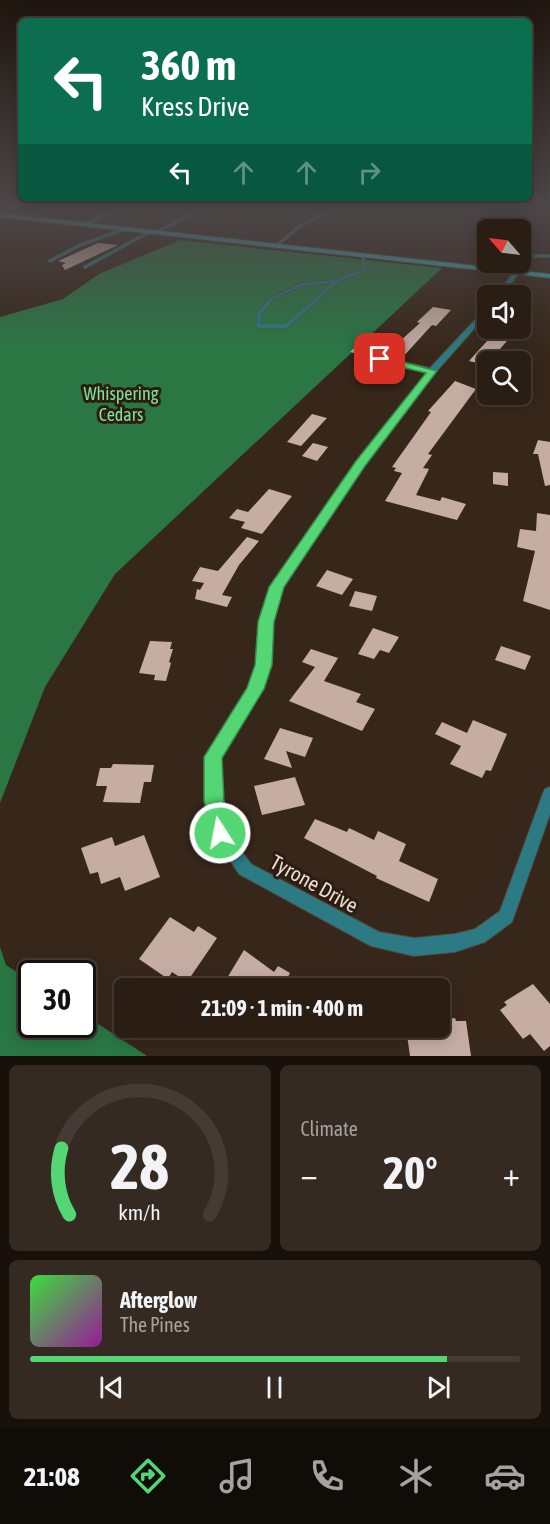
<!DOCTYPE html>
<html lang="en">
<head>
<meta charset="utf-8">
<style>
	body { margin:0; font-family:"Asap Condensed",sans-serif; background:#352a22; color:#f1f3f6; height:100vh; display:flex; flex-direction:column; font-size:22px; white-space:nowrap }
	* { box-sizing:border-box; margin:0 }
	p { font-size:20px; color:#a5a2a0 }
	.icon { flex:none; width:33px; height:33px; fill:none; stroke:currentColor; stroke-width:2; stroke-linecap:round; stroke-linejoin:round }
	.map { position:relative; height:1056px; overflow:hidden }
	.side { display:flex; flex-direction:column; gap:9px; padding:9px; background:#17100b; flex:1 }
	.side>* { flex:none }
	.guide { position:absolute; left:18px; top:18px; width:514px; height:183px; border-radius:9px; box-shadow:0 3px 15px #0003,0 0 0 2px #453b34; background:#0b6e4f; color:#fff; overflow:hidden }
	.needle { width:39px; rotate:298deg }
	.controls { position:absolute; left:477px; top:219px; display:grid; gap:12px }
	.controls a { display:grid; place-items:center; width:54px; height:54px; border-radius:9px; background:#291d14; box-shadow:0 3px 15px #0003,0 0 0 2px #453b34; font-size:30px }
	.speed { position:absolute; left:18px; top:960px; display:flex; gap:12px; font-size:30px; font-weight:700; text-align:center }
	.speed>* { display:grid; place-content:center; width:78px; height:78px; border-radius:50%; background:#291d14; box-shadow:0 3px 15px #0003,0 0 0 2px #453b34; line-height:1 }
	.speed .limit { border:3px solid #111; border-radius:9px; background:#fff; color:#111 }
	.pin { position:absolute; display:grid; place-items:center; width:51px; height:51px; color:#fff; margin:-26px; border-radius:12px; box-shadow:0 3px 9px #0006 }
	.me { position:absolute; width:66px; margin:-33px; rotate:349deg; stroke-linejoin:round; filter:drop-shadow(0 0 4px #0008) }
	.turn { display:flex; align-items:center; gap:21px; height:126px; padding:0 24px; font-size:27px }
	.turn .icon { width:78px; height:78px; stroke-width:2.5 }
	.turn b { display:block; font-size:42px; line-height:51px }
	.lanes { display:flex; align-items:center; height:57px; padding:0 24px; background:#0003; justify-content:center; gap:30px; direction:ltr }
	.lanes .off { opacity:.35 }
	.big { font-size:45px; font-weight:700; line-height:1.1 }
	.side .card { flex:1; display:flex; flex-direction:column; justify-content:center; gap:9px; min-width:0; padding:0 21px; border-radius:9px; background:#352a22 }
	.side .dial { align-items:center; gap:0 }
	.dial svg { height:156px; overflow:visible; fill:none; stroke:#453b34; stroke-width:7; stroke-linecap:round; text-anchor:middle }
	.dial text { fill:#f1f3f6; stroke:none }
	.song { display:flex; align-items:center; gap:18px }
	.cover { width:72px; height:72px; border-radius:9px; background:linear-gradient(135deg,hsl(120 70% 55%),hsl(300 70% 35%)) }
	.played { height:6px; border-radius:3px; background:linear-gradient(90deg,#53d673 85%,#453b34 85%) }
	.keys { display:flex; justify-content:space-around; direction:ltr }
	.heat { display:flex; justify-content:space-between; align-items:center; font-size:33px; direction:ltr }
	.side .tiles { flex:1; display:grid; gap:9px; grid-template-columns:1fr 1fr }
	.card:last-child { grid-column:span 2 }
	.trip { position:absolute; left:114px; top:978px; width:336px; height:60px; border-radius:9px; background:#291d14; box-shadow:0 3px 15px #0003,0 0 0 2px #453b34; font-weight:700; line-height:60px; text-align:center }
	.tab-bar { display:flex; height:96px; justify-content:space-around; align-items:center; background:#100c08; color:#a5a2a0 }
	.tab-bar .icon { width:42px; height:42px }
	.tab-bar .active { color:#53d673 }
	.tab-bar b { font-size:27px; color:#f1f3f6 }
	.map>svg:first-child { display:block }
	.forest { fill:#2a7744 }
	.building { fill:#c6ada3 }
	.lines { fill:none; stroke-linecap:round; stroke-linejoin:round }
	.lane-far1-casing { stroke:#534438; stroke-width:4 }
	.lane-casing { stroke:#534438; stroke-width:4.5 }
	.street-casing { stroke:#534438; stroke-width:2 }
	.secondary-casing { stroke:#534438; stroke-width:2 }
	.lane-far1 { stroke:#2b7a84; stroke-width:3 }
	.lane { stroke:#2b7a84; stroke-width:4 }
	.street { fill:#2b7a84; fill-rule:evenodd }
	.secondary { fill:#40a4af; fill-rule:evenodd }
	.route { fill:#53d673; stroke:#368b4b; stroke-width:1.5 }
	.labels { text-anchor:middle; stroke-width:6; stroke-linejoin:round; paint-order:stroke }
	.park-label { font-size:18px; fill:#7ee39a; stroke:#2d1d11 }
	.near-street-label { font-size:21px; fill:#e9ded6; stroke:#2d1d11 }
</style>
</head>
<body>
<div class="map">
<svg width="550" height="1056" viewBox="0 0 550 1056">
	<rect width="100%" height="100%" fill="#37271a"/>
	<path class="forest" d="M 180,240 L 442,268 L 115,574 L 45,687 L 0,803 L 0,317 L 63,299 L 99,274 Z
		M 0,947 L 6,965 L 31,981 L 32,1024 L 82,1024 L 83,1014 L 147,1056 L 0,1056 Z"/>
	<path class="building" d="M 98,243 L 118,245 L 65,270 L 62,265 L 66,263 L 58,261 Z
		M 433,307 L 451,310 L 436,326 L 432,325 L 401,359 L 380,355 L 374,358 L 350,352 L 359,343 L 390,350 L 420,323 L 417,322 Z
		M 497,330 L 514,333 L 486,365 L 469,361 Z
		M 375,361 L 395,366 L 386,375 L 373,372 L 377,368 L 370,366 Z
		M 455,381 L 476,389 L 428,454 L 432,455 L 423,468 L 429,469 L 416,495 L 440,501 L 442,497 L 466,504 L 457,520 L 385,501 L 402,473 L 394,471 L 396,468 L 392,467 L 431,412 L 428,411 Z
		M 312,414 L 327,418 L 301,446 L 287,442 Z
		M 538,440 L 550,442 L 550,485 L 545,486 L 538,454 L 533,454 Z
		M 313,443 L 328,447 L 317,461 L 302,456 Z
		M 493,472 L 508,473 L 508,486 L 493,484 Z
		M 269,489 L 292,496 L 262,534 L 241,528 L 245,522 L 229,518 L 237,509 L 248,512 Z
		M 537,513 L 550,515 L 550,610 L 523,601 L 535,551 L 517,547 L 520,529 L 536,531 Z
		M 247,537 L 259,541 L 239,565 L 222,595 L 232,597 L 227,607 L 195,599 L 197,589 L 200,590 L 204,583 L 192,581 L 200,567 L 218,571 Z
		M 327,570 L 353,579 L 342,595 L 316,586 Z
		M 355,591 L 377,596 L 372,611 L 349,606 Z
		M 373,628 L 399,637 L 389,653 L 380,650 L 374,659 L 358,654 Z
		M 150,641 L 172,642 L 170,649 L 173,649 L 169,662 L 171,663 L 166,681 L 154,680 L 155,675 L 139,673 Z
		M 501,646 L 531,656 L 525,670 L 495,660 Z
		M 311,649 L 338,658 L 324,681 L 361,694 L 356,702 L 375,709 L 362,731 L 289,701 L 315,667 L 302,662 Z
		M 473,720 L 507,734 L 491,771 L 486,770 L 482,778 L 450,764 L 461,746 L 435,734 L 442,722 L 467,733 Z
		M 280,728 L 313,738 L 305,757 L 286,751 L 292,768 L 264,759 Z
		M 113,764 L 154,765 L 151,782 L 144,782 L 140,803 L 103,802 L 107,786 L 96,786 L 100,768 L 111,768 Z
		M 295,777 L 305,805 L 262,815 L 254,786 Z
		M 315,819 L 347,832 L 349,828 L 374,840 L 378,831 L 406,844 L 399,861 L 438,879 L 429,902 L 376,878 L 377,876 L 304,838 Z
		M 144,835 L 160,877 L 125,891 L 120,877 L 101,884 L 98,872 L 90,874 L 81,848 L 112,837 L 115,846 Z
		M 170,917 L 194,932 L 198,926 L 217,938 L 187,982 L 172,972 L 168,979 L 139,959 Z
		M 244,950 L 274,972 L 278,966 L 290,973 L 282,988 L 221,988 Z
		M 533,984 L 550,1004 L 550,1046 L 544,1051 L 530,1034 L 523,1039 L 500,1010 L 507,1005 L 504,1002 Z
		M 455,1018 L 456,1021 L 466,1021 L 471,1056 L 410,1056 L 406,1028 L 440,1028 L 440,1020 Z"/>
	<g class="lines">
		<g class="lane-far1-casing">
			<path id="lane-far1" d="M 0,214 L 17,205
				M 26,218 L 54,205
				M 157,232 L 209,205
				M 276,246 L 300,226 L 343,205
				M 520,256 L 550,256
				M 50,261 L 80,245 L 125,229
				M 85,267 L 151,231
				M 505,271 L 513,262
				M 337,281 L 364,270 L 363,255
				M 269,300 L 300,285 L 337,281
				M 315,300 L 337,281"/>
		</g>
		<g class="lane-casing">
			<path id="lane" d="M 271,299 L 259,314 L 258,326 L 286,326 L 317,299"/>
		</g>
		<g class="street-casing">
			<path id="street" d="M 124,205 L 131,205 L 87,225 L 82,224 Z
				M 514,272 L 519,273 L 502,296 L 495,296 Z
				M 488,306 L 488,313 L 435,373 L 364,466 L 283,587 L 272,622 L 269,665 L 262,689 L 220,758 L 221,801 L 227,831 L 251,864 L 379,932 L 414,938 L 455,934 L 475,929 L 500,911 L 543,793 L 545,789 L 550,787 L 550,814 L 512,922 L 485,942 L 455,952 L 414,956 L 371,946 L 239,874 L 212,833 L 207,801 L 206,757 L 249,688 L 257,665 L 260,622 L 271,587 L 357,462 L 427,372 L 376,359 L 380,357 L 430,368 Z"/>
		</g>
		<g class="secondary-casing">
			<path id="secondary" d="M 0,213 L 550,274 L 550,278 L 0,217 Z"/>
		</g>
		<use href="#lane-far1" class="lane-far1"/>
		<use href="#lane" class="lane"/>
		<use href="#street" class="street"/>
		<use href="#secondary" class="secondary"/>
	</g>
	<linearGradient id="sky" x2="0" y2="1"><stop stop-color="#1e150e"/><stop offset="0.58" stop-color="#4d4749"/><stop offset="1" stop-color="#4d4749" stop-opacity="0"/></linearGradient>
	<rect width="550" height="353" fill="url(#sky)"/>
	<path class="route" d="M 380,356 L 437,371 L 365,466 L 284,587 L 274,622 L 272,665 L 264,689 L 222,758 L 224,801 L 230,833 L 227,839 L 220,842 L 213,839 L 204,801 L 204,757 L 247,688 L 255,665 L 258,622 L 269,587 L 356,461 L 426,373 L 376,361 L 375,359 Z"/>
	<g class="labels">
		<g class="park-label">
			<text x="121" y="400">Whispering<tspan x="121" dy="21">Cedars</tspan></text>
		</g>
		<g class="near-street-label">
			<text transform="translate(314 884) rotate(29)" y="7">Tyrone Drive</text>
		</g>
	</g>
</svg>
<div class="controls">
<a><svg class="needle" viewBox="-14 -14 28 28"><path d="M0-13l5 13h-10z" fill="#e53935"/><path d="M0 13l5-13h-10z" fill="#a5a2a0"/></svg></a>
<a><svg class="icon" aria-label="sound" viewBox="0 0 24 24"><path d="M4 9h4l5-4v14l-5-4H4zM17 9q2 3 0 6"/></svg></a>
<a><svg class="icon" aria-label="search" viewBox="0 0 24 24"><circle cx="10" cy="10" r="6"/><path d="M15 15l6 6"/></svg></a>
</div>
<div class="speed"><div class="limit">30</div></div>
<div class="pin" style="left:380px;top:359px;background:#d93025"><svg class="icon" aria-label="arrive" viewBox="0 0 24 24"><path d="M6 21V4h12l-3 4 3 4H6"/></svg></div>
<svg class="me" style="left:220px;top:833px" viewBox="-20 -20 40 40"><circle r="17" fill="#53d673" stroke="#fff" stroke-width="3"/><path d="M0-11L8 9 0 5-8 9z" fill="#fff"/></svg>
<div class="trip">21:09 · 1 min · 400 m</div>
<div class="guide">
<div class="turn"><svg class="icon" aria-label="left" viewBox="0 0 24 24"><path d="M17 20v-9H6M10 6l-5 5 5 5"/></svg><div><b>360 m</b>Kress Drive</div></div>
<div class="lanes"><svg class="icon" aria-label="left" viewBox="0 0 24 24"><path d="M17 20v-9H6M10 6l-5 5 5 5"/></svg><svg class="icon off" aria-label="ahead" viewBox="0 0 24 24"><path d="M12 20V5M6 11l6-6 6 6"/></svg><svg class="icon off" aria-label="ahead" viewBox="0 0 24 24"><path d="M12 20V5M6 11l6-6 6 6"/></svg><svg class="icon off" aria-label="right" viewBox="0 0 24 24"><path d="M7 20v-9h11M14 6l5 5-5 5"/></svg></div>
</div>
</div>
<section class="side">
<div class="tiles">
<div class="card dial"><svg viewBox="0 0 100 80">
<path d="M14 69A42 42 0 1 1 86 69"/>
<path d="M14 69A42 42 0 0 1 10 35" stroke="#53d673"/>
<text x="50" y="56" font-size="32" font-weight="700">28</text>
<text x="50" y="72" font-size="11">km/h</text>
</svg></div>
<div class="card"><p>Climate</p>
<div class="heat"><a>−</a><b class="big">20°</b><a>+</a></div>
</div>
<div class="card">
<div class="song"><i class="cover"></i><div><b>Afterglow</b><p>The Pines</p></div></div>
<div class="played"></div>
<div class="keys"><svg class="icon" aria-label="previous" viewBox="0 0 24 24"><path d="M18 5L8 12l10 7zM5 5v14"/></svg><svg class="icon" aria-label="pause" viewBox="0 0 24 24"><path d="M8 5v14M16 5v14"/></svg><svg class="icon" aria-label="next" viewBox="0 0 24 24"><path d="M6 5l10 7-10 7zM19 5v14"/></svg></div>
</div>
</div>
</section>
<nav class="tab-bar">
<b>21:08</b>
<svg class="icon active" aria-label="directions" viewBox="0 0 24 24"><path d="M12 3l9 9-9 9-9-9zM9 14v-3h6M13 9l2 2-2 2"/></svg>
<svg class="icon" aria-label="music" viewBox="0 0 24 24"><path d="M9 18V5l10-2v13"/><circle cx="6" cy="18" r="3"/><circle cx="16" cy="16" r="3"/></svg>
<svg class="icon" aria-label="phone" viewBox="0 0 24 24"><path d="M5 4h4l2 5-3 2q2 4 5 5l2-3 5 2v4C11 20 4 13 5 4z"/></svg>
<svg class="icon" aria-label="climate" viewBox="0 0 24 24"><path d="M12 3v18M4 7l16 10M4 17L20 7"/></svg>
<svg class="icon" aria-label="car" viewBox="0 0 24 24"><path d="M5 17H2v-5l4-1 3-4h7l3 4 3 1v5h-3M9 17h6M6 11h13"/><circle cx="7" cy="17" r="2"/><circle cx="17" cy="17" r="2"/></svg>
</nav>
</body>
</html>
